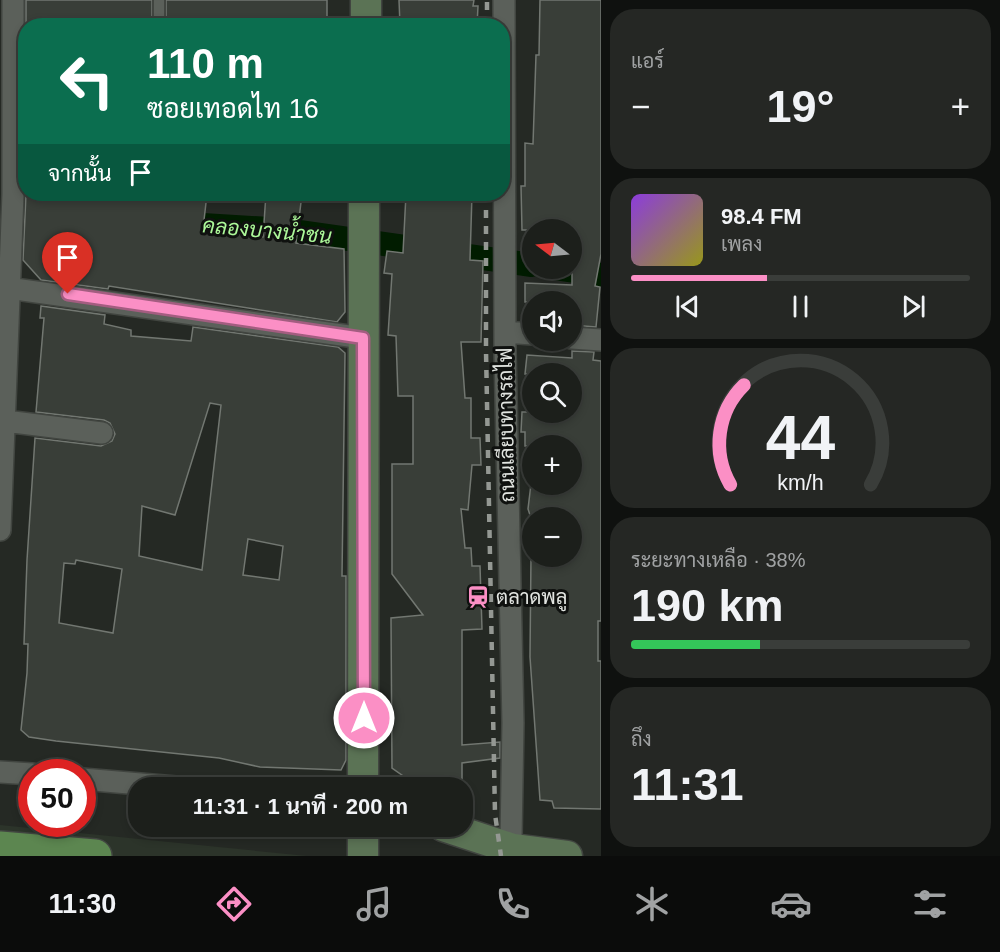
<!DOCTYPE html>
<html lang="th">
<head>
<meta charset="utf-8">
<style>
	body { margin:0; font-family:Arial,Sarabun,sans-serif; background:#252724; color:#f1f3f6; height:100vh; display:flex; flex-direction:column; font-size:22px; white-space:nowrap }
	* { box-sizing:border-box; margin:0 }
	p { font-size:20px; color:#a0a2a3 }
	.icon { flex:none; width:33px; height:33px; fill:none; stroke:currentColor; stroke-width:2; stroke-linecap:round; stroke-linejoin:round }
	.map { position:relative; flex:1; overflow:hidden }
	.drawer { display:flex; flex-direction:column; gap:9px; padding:9px; background:#0f110f; width:399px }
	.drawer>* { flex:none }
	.banner { position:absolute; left:18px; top:18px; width:492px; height:183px; border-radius:24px; box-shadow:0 3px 9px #0003,0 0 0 2px #3a3d3a; background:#0b6e4f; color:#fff; overflow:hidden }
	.needle { width:39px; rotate:286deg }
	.tools { position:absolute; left:522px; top:219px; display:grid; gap:12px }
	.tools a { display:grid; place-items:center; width:60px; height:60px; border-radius:50%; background:#1c1f1b; box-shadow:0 3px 9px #0003,0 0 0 2px #3a3d3a; font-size:30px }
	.speed { position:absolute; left:18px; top:759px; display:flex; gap:12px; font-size:30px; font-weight:700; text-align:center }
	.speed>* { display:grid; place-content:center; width:78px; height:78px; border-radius:50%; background:#1c1f1b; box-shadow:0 3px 9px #0003,0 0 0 2px #3a3d3a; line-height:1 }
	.speed .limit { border:9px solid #d22; background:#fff; color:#111 }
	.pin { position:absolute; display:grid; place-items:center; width:51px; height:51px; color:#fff; margin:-62px -26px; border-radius:50% 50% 50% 0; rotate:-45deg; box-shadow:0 0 6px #0007 }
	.pin .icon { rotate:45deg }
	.me { position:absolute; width:66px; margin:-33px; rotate:0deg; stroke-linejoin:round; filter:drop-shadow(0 0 4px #0008) }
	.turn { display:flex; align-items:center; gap:21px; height:126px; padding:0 30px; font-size:27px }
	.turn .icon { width:78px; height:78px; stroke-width:2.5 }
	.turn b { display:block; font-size:42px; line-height:51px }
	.then { display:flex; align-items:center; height:57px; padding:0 30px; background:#0003; gap:12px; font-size:22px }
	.big { font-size:45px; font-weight:700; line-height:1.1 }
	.drawer .widget { flex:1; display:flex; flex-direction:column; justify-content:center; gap:9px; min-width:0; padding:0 21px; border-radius:24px; background:#252724 }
	.drawer .dial { align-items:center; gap:0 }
	.dial svg { height:156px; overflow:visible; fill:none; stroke:#3a3d3a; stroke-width:7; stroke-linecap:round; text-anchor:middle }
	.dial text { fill:#f1f3f6; stroke:none }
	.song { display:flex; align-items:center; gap:18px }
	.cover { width:72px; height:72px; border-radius:9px; background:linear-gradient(135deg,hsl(270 70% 55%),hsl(60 70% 35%)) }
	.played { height:6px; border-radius:3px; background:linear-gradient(90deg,#fb8fc5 40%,#3a3d3a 40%) }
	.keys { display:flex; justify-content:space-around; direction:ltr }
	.heat { display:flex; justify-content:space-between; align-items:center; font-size:33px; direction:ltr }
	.charge { height:9px; border-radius:4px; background:linear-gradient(90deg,#34c759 38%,#3a3d3a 0) }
	.trip { position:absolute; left:128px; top:777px; width:345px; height:60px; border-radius:24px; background:#1c1f1b; box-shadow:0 3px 9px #0003,0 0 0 2px #3a3d3a; font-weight:700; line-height:60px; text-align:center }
	.dock { display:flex; height:96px; justify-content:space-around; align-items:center; background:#0b0c0b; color:#a0a2a3 }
	.dock .icon { width:42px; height:42px }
	.dock .on { color:#fb8fc5 }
	.dock b { font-size:27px; color:#f1f3f6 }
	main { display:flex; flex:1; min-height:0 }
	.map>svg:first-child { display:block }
	.built { fill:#2c342a }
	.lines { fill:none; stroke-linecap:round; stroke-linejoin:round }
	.canal { stroke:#011c00; stroke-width:24 }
	.building { fill:#393e38; stroke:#727771; stroke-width:1.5; fill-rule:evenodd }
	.lane-casing { stroke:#414540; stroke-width:14 }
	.street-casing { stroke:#414540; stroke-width:24 }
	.secondary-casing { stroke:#414540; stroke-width:33 }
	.primary-casing { stroke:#414540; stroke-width:36 }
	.lane { stroke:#5b605a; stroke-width:10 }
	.street { stroke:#5b605a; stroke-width:21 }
	.secondary { stroke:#5b7355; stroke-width:30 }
	.primary { stroke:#5c8650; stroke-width:33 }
	.rail { stroke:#949893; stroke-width:4.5; stroke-dasharray:8 8; stroke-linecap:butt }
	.route-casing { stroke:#a35d80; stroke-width:15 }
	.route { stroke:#fb8fc5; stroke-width:10 }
	.labels { text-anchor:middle; stroke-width:6; stroke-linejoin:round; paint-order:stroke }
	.street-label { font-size:20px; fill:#e2e5e1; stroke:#0f110f }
	.poi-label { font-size:20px; fill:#e2e5e1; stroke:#0f110f; text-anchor:start }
	.water-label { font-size:21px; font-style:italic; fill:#acf899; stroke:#0f110f }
</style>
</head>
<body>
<main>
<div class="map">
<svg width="601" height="856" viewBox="0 0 601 856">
	<rect width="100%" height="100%" fill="#252924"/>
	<path class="built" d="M 0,825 L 307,856 L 0,856 Z"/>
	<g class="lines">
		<path class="canal" d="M 170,223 L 285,230 L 532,265
			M 554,268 L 601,275"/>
	</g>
	<path class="building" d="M 26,0 L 152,0 L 152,26 L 26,26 Z
		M 166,0 L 327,0 L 327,26 L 166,26 Z
		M 399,0 L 474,0 L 473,6 L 478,6 L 477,26 L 400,25 Z
		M 540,0 L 601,0 L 601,254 L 595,286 L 600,287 L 596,327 L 572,325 L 572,302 L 525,302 L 525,283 L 572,285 L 572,230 L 522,230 L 521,186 L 525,186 L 525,143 L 533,144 L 536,55 L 539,55 Z
		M 26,194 L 207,194 L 203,229 L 263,237 L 266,194 L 302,194 L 296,243 L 344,249 L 345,312 L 337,322 L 109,286 L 108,289 L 41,280 L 23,260 Z
		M 406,194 L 472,194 L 470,260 L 483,261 L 481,342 L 461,342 L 465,398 L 471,398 L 471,438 L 480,438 L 481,465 L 472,465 L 468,510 L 461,509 L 465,548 L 471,548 L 472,566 L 480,566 L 482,629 L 462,630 L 462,745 L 500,742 L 500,758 L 462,763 L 462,788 L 424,783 L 424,780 L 409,780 L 392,768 L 391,618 L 423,615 L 392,574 L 392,464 L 413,464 L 413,396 L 398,396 L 396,336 L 388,335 L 392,274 L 384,273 L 387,251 L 403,253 Z
		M 41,306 L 105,315 L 104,324 L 131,330 L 131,336 L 191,341 L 193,327 L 338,347 L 345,353 L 342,576 L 346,576 L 346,760 L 341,770 L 260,767 L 219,758 L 56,741 L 29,737 L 21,730 L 27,673 L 28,644 L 24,644 L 27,560 L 35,438 L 101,446 L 112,441 L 115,434 L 110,423 L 104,420 L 36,412 L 44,318 L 40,318 ZM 210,403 L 221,405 L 202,570 L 139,556 L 142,506 L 175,515 ZM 248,539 L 283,546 L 279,580 L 243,575 ZM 76,560 L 122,569 L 113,633 L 59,623 L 64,563 L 75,564 Z
		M 572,351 L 594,352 L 593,360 L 601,361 L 601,621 L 598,621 L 598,661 L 601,661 L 601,809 L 554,808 L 552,801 L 540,800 L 530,657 L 531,556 L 572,556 L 572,518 L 531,518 L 528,509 L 531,484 L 572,484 L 572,446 L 525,446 L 525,432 L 521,432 L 522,412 L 572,412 L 572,374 L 525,374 L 527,355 L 572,358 Z"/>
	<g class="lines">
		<g class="lane-casing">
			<path id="lane" d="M 159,0 L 159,26"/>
		</g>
		<g class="street-casing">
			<path id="street" d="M 504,0 L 505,351 L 513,723 L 511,839 L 513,849
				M 0,287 L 363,338
				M 505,332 L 532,334
				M 572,338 L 601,340
				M 5,421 L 102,433
				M 0,530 L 13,194 L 13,0
				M 0,772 L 32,774
				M 82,779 L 187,788"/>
		</g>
		<g class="secondary-casing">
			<path id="secondary" d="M 366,26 L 366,0
				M 363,788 L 364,194
				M 363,826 L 363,856
				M 443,826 L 513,849 L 567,856"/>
		</g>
		<g class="primary-casing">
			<path id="primary" d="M 0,848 L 95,856"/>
		</g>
		<use href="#lane" class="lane"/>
		<use href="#street" class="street"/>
		<use href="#secondary" class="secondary"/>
		<use href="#primary" class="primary"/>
		<path class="rail" d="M 487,26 L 487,0
			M 486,194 L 486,351 L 495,814 L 501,856"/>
	</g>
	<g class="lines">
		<g class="route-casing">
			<path id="route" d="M 68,294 L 363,338 L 364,718"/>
		</g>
		<use href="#route" class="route"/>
	</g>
	<defs>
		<g id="station-bare" transform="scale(1.8)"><path d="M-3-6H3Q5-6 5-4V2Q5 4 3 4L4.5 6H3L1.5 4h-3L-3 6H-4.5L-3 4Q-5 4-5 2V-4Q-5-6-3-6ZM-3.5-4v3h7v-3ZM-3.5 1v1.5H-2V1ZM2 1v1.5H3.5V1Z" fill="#fb8fc5" stroke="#0f110f" stroke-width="2.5" paint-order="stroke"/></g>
	</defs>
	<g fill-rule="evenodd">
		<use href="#station-bare" x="478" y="597"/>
	</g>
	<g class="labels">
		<g class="street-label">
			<text transform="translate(506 425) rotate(-91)" y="7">ถนนเลียบทางรถไฟ</text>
		</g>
		<g class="poi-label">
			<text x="496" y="604">ตลาดพลู</text>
		</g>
		<g class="water-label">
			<text transform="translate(267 231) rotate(5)" y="7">คลองบางน้ำชน</text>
		</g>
	</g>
</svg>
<div class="tools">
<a><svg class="needle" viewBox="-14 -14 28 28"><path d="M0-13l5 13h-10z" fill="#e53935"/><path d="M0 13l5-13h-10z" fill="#a0a2a3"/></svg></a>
<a><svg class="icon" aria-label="sound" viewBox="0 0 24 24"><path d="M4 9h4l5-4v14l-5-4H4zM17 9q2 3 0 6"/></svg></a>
<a><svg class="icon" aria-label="search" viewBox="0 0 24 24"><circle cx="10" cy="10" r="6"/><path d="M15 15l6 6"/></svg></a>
<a>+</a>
<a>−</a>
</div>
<div class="speed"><div class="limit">50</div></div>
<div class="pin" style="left:68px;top:294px;background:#d93025"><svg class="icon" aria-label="arrive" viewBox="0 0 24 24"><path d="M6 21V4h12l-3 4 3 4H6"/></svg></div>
<svg class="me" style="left:364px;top:718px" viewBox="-20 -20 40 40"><circle r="17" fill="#fb8fc5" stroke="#fff" stroke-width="3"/><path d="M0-11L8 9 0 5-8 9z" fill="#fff"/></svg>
<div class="trip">11:31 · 1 นาที · 200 m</div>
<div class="banner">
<div class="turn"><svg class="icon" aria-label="left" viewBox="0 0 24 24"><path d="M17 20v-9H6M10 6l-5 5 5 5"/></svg><div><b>110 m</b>ซอยเทอดไท 16</div></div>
<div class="then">จากนั้น<svg class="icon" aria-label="arrive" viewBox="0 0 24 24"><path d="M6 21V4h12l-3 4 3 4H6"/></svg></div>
</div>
</div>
<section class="drawer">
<div class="widget"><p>แอร์</p>
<div class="heat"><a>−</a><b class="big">19°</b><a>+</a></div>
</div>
<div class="widget">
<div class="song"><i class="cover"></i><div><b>98.4 FM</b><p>เพลง</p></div></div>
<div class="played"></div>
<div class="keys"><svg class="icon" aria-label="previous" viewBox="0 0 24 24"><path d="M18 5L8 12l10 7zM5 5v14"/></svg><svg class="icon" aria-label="pause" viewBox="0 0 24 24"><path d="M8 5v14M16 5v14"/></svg><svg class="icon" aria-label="next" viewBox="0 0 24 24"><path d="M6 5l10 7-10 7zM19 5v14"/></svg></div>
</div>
<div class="widget dial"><svg viewBox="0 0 100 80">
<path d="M14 69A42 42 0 1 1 86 69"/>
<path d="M14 69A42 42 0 0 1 21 18" stroke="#fb8fc5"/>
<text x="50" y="56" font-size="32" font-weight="700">44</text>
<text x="50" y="72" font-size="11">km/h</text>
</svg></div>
<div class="widget"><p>ระยะทางเหลือ · 38%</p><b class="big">190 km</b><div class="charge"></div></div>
<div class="widget"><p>ถึง</p><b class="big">11:31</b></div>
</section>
</main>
<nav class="dock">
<b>11:30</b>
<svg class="icon on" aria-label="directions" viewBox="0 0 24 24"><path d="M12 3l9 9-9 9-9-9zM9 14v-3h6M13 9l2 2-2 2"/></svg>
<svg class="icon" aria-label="music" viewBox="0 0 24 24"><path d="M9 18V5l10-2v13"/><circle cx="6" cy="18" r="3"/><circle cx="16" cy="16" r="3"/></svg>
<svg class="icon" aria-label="phone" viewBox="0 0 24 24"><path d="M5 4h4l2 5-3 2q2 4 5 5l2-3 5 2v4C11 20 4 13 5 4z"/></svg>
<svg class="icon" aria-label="climate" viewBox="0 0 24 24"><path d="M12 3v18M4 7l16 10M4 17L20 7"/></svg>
<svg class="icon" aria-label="car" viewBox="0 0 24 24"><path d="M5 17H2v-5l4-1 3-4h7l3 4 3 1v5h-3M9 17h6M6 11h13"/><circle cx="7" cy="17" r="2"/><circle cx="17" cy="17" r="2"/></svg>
<svg class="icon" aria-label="filters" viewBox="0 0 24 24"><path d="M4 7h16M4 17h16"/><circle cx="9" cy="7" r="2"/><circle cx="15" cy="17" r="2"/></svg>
</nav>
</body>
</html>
